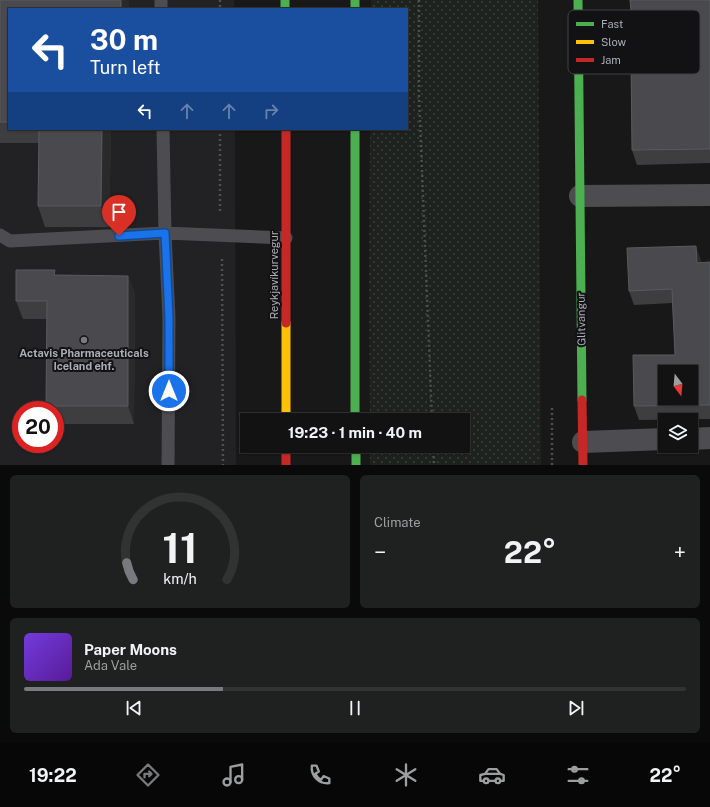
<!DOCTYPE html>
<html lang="en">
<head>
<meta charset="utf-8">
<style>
	body { margin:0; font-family:"Public Sans",sans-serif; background:#1f2020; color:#f1f3f6; height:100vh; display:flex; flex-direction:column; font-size:15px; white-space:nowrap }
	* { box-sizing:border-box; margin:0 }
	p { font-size:13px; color:#9c9e9f }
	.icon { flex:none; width:22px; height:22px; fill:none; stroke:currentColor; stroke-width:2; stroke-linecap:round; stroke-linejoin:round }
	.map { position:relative; height:465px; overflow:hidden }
	.drawer { display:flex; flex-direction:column; gap:10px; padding:10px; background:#0a0a0a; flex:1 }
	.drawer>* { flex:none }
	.hud { position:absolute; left:8px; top:8px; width:400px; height:122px; border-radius:0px; box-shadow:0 1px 3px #0004,0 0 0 1px #313232; background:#1a4fa0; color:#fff; overflow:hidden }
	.needle { width:26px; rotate:164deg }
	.buttons { position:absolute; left:658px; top:365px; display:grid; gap:8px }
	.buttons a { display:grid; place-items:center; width:40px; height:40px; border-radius:0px; background:#121212; box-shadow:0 1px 3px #0004,0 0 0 1px #313232; font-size:20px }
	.speed { position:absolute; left:12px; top:401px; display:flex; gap:8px; font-size:20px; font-weight:700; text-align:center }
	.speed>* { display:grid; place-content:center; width:52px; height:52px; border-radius:50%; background:#121212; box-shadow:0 1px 3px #0004,0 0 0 1px #313232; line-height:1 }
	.speed .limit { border:6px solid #d22; background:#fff; color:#111 }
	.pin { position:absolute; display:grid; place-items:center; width:34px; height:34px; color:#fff; margin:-41px -17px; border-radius:50% 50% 50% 0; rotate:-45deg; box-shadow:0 0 4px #0007 }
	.pin .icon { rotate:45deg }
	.me { position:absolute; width:44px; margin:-22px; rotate:0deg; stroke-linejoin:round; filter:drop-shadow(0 0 3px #0008) }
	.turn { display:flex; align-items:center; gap:14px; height:84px; padding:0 16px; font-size:18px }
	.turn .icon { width:52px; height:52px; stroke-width:2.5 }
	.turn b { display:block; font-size:28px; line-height:34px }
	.lanes { display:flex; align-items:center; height:38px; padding:0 16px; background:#0003; justify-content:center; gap:20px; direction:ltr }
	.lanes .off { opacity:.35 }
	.big { font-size:30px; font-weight:700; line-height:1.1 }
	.drawer .tile { flex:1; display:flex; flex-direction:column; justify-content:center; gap:6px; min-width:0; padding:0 14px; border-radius:6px; background:#1f2020 }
	.drawer .dial { align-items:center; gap:0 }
	.dial svg { height:104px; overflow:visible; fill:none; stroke:#313232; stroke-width:7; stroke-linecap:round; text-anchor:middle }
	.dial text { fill:#f1f3f6; stroke:none }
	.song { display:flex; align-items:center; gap:12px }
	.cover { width:48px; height:48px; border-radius:6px; background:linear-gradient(135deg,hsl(260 70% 55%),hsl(270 70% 35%)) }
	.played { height:4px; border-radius:2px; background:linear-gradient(90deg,#787a7f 30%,#313232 30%) }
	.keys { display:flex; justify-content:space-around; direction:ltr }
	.heat { display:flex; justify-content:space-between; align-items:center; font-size:22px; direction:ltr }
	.drawer .tiles { flex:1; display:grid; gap:10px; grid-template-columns:1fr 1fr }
	.tile:last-child { grid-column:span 2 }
	.trip { position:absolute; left:240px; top:413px; width:230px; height:40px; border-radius:0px; background:#121212; box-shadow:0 1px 3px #0004,0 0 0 1px #313232; font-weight:700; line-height:40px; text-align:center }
	.tabs { display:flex; height:64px; justify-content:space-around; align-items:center; background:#070707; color:#9c9e9f }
	.tabs .icon { width:28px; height:28px }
	.tabs .on { color:#787a7f }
	.tabs b { font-size:18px; color:#f1f3f6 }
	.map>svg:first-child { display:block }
	.built { fill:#222225; fill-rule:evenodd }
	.grass { fill:url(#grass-dots) }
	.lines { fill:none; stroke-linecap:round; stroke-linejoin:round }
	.path { stroke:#4e4f51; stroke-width:2.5; stroke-dasharray:2 3; stroke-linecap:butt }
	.lane { stroke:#4d4d51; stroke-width:13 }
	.street { stroke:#4d4d51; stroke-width:22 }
	.fast { stroke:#4caf50; stroke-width:9 }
	.slow { stroke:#ffc107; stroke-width:9 }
	.jam { stroke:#c62828; stroke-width:9 }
	.wall { fill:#3e3e41 }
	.shaded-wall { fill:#2a2a2b }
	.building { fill:#4a4a4e; stroke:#595a5e; fill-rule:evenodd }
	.route-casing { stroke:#114b97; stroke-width:10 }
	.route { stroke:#1a73e8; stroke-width:7 }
	.poi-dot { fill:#787a7f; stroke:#121214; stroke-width:1.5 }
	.labels { text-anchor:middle; stroke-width:4; stroke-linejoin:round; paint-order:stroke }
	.street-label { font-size:11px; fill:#abaeb7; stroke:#121214 }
	.poi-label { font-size:11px; font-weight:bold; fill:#abaeb7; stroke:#121214 }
	.key { fill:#121214; stroke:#404145; stroke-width:1 }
	.key-label { font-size:11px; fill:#abaeb7 }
</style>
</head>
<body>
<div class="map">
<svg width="710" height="465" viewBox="0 0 710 465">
	<defs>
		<pattern id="grass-dots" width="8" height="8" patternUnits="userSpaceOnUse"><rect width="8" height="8" fill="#1d221e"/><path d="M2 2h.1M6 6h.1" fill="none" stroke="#3b403c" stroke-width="1.8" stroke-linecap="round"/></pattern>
	</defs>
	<rect width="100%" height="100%" fill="#181818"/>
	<path class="built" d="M 0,0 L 234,0 L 234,9 L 9,9 L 9,129 L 235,129 L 236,465 L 0,465 ZM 21,410 L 55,410 L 55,444 L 21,444 Z"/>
	<path class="grass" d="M 371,0 L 538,0 L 541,465 L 370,465 L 370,446 L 463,446 L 463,420 L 370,420 L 369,281 L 370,129 L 407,129 L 407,9 L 371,9 Z"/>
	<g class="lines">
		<path class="path" d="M 220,0 L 220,9
			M 419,0 L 419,96 L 432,420
			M 220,129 L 220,212
			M 222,259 L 223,465
			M 433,446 L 434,465
			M 552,465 L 552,408"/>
		<path class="lane" d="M 161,0 L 161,9
			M 163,129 L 165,233 L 169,318 L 168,465
			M 0,235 L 10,241 L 165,233 L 286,238"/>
		<path class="street" d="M 580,196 L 710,195
			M 691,439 L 710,438
			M 583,442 L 665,439"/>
		<path class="fast" d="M 285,0 L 285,9
			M 355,0 L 355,9
			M 578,0 L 582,400
			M 355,129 L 355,420
			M 356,446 L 356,465"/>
		<path class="slow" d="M 286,323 L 286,420"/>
		<path class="jam" d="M 286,129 L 286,323
			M 582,400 L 583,465
			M 286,446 L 286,465"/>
	</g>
	<path class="wall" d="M 0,0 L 129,0 L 129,9 L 9,9 L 9,129 L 111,129 L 109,227 L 45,227 L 38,206 L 39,143 L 0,143 Z
		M 710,0 L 710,163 L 637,165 L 632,150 L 631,73 L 627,73 L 622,58 L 631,11 Z
		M 701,260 L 701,263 L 710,262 L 710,419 L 639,420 L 634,406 L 675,355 L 672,303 L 634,305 L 629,291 Z
		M 57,275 L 128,276 L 135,294 L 134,424 L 55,424 L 55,410 L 48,410 L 46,406 L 47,319 L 23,319 L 16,301 Z"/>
	<path class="shaded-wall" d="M 121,0 L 129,0 L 129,9 L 121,9 Z
		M 102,129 L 111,129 L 109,227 L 101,206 Z
		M 696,246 L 701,260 L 702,277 L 697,263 Z
		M 128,276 L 135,294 L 134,424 L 128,406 Z"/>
	<path class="building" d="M 0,0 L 121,0 L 121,9 L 9,9 L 9,122 L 0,122 Z
		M 630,0 L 710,0 L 710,149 L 632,150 L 631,58 L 622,58 L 622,12 L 631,11 Z
		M 39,129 L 102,129 L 101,206 L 38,206 Z
		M 696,246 L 697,263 L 710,262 L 710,405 L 634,406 L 633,355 L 675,355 L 672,289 L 629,291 L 627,248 ZM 665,372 L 691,372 L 691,398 L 665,398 Z
		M 16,270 L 55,270 L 54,275 L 128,276 L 128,406 L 46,406 L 47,301 L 16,301 Z"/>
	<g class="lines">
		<g class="route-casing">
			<path id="route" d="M 119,236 L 165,233 L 169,318 L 169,391"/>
		</g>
		<use href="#route" class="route"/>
	</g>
	<circle class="poi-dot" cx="84" cy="340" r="4"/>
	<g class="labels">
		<g class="street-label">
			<text transform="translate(274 275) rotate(-90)" y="4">Reykjavíkurvegur</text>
			<text transform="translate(581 319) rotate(-91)" y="4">Glitvangur</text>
		</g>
		<g class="poi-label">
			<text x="84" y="357">Actavis Pharmaceuticals<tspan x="84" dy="13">Iceland ehf.</tspan></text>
		</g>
	</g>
	<rect x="568" y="10" width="132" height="64" rx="6" class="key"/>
	<rect x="576" y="22" width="18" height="4" fill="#4caf50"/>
	<rect x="576" y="40" width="18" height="4" fill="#ffc107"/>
	<rect x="576" y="58" width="18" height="4" fill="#c62828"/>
	<g class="key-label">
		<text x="601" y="28">Fast</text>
		<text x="601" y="46">Slow</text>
		<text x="601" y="64">Jam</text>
	</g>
</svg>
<div class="buttons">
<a><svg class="needle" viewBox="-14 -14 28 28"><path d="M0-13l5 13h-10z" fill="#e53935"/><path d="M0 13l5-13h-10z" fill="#9c9e9f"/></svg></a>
<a><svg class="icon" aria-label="layers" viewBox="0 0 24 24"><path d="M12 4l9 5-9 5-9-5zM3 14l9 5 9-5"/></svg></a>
</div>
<div class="speed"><div class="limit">20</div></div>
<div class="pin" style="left:119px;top:236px;background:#d93025"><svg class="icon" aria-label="arrive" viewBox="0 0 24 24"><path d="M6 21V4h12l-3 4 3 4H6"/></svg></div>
<svg class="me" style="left:169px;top:391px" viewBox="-20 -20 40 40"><circle r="17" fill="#1a73e8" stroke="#fff" stroke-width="3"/><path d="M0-11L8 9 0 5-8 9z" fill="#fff"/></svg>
<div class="trip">19:23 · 1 min · 40 m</div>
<div class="hud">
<div class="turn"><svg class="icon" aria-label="left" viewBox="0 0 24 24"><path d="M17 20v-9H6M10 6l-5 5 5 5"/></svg><div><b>30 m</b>Turn left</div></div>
<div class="lanes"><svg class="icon" aria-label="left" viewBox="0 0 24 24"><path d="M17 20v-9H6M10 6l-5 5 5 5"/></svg><svg class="icon off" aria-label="ahead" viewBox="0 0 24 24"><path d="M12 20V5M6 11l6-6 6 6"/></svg><svg class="icon off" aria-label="ahead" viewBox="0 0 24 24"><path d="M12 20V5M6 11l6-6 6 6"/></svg><svg class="icon off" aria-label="right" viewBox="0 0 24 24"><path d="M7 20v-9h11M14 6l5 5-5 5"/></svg></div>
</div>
</div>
<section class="drawer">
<div class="tiles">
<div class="tile dial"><svg viewBox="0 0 100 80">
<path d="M14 69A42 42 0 1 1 86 69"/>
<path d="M14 69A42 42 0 0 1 9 56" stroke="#787a7f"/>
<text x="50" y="56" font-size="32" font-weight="700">11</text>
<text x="50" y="72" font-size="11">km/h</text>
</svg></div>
<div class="tile"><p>Climate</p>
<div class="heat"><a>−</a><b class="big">22°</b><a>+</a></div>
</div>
<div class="tile">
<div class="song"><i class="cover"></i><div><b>Paper Moons</b><p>Ada Vale</p></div></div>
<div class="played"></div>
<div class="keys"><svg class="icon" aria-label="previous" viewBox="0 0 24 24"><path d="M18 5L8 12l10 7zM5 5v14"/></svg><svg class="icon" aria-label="pause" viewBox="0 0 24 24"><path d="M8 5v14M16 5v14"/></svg><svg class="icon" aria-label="next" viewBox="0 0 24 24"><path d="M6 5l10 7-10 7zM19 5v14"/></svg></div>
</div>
</div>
</section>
<nav class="tabs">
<b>19:22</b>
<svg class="icon on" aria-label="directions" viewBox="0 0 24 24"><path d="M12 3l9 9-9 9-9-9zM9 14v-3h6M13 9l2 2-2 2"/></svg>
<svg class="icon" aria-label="music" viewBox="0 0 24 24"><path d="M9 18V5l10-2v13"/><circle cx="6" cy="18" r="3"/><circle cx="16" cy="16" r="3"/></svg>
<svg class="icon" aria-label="phone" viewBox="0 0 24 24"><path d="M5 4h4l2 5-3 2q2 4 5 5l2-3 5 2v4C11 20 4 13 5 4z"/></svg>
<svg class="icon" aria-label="climate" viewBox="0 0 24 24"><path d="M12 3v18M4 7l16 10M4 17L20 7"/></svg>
<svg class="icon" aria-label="car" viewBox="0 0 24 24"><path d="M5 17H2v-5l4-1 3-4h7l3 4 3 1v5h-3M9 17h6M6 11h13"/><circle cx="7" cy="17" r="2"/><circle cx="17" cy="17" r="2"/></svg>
<svg class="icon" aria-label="filters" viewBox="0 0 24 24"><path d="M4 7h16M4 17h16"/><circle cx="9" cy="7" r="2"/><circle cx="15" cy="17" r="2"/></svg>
<b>22°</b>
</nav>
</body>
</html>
